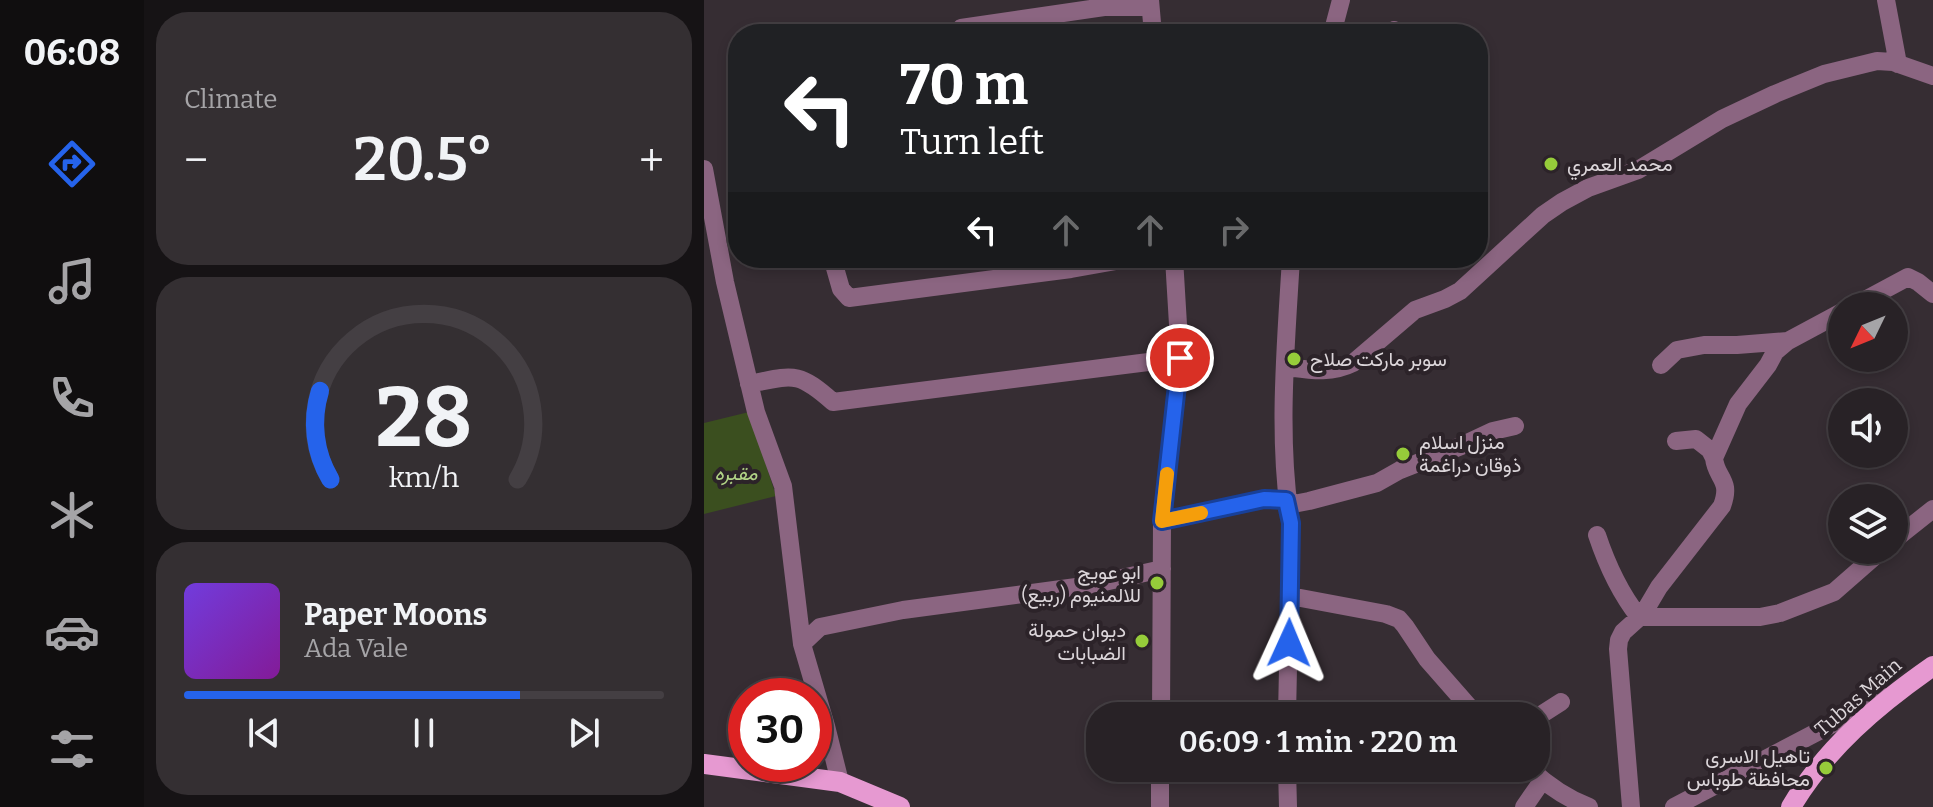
<!DOCTYPE html>
<html lang="en">
<head>
<meta charset="utf-8">
<style>
	body { margin:0; font-family:Bitter,Vazirmatn,serif; background:#342f32; color:#f1f3f6; height:100vh; display:flex; flex-direction:column; font-size:30px; white-space:nowrap }
	* { box-sizing:border-box; margin:0 }
	p { font-size:26px; color:#a5a4a7 }
	.icon { flex:none; width:44px; height:44px; fill:none; stroke:currentColor; stroke-width:2; stroke-linecap:round; stroke-linejoin:round }
	.map { position:relative; flex:1; overflow:hidden }
	.sheet { display:flex; flex-direction:column; gap:12px; padding:12px; background:#161315; width:560px }
	.sheet>* { flex:none }
	.banner { position:absolute; left:24px; top:24px; width:760px; height:244px; border-radius:32px; box-shadow:0 4px 12px #0003,0 0 0 2px #443f43; background:#202124; color:#fff; overflow:hidden }
	.needle { width:52px; rotate:227deg }
	.fabs { position:absolute; left:1124px; top:292px; display:grid; gap:16px }
	.fabs a { display:grid; place-items:center; width:80px; height:80px; border-radius:50%; background:#282226; box-shadow:0 4px 12px #0003,0 0 0 2px #443f43; font-size:40px }
	.speed { position:absolute; left:24px; top:678px; display:flex; gap:16px; font-size:40px; font-weight:700; text-align:center }
	.speed>* { display:grid; place-content:center; width:104px; height:104px; border-radius:50%; background:#282226; box-shadow:0 4px 12px #0003,0 0 0 2px #443f43; line-height:1 }
	.speed .limit { border:12px solid #d22; background:#fff; color:#111 }
	.pin { position:absolute; display:grid; place-items:center; width:68px; height:68px; color:#fff; margin:-34px; border:4px solid #fff; border-radius:50%; box-shadow:0 2px 8px #0007 }
	.me { position:absolute; width:88px; margin:-44px; rotate:1deg; stroke-linejoin:round; filter:drop-shadow(0 0 6px #0008) }
	.turn { display:flex; align-items:center; gap:28px; height:168px; padding:0 40px; font-size:36px }
	.turn .icon { width:104px; height:104px; stroke-width:2.5 }
	.turn b { display:block; font-size:56px; line-height:68px }
	.lanes { display:flex; align-items:center; height:76px; padding:0 40px; background:#0003; justify-content:center; gap:40px; direction:ltr }
	.lanes .off { opacity:.35 }
	.big { font-size:60px; font-weight:600; line-height:1.1 }
	.sheet .widget { flex:1; display:flex; flex-direction:column; justify-content:center; gap:12px; min-width:0; padding:0 28px; border-radius:32px; background:#342f32 }
	.sheet .dial { align-items:center; gap:0 }
	.dial svg { height:208px; overflow:visible; fill:none; stroke:#443f43; stroke-width:7; stroke-linecap:round; text-anchor:middle }
	.dial text { fill:#f1f3f6; stroke:none }
	.song { display:flex; align-items:center; gap:24px }
	.cover { width:96px; height:96px; border-radius:12px; background:linear-gradient(135deg,hsl(260 70% 55%),hsl(290 70% 35%)) }
	.played { height:8px; border-radius:4px; background:linear-gradient(90deg,#2563eb 70%,#443f43 70%) }
	.keys { display:flex; justify-content:space-around; direction:ltr }
	.heat { display:flex; justify-content:space-between; align-items:center; font-size:44px; direction:ltr }
	.trip { position:absolute; left:382px; top:702px; width:464px; height:80px; border-radius:32px; background:#282226; box-shadow:0 4px 12px #0003,0 0 0 2px #443f43; font-weight:600; line-height:80px; text-align:center }
	main { display:flex; flex:1; min-height:0 }
	.dock { display:flex; flex-direction:column; width:144px; justify-content:space-around; align-items:center; background:#100e0f; color:#a5a4a7 }
	.dock .icon { width:56px; height:56px }
	.dock .selected { color:#2563eb }
	.dock b { font-size:36px; color:#f1f3f6 }
	.map>svg:first-child { display:block }
	.green { fill:#3b4f1f }
	.lines { fill:none; stroke-linecap:round; stroke-linejoin:round }
	.minor { stroke:#8b6581; stroke-width:18 }
	.major { stroke:#e699d1; stroke-width:20 }
	.route-casing { stroke:#184099; stroke-width:20 }
	.route { stroke:#2563eb; stroke-width:14 }
	.slow { stroke:#f59e0b; stroke-width:14 }
	.poi-dot { fill:#96cc3a; stroke:#2c2329; stroke-width:3 }
	.labels { text-anchor:middle; stroke-width:8; stroke-linejoin:round; paint-order:stroke }
	.poi-label { font-size:20px; fill:#dcd6da; stroke:#2c2329; text-anchor:start }
	.park-label { font-size:20px; font-style:italic; fill:#b1d386; stroke:#2c2329 }
	.street-label { font-size:20px; fill:#dcd6da; stroke:#2c2329 }
</style>
</head>
<body>
<main>
<nav class="dock">
<b>06:08</b>
<svg class="icon selected" aria-label="directions" viewBox="0 0 24 24"><path d="M12 3l9 9-9 9-9-9zM9 14v-3h6M13 9l2 2-2 2"/></svg>
<svg class="icon" aria-label="music" viewBox="0 0 24 24"><path d="M9 18V5l10-2v13"/><circle cx="6" cy="18" r="3"/><circle cx="16" cy="16" r="3"/></svg>
<svg class="icon" aria-label="phone" viewBox="0 0 24 24"><path d="M5 4h4l2 5-3 2q2 4 5 5l2-3 5 2v4C11 20 4 13 5 4z"/></svg>
<svg class="icon" aria-label="climate" viewBox="0 0 24 24"><path d="M12 3v18M4 7l16 10M4 17L20 7"/></svg>
<svg class="icon" aria-label="car" viewBox="0 0 24 24"><path d="M5 17H2v-5l4-1 3-4h7l3 4 3 1v5h-3M9 17h6M6 11h13"/><circle cx="7" cy="17" r="2"/><circle cx="17" cy="17" r="2"/></svg>
<svg class="icon" aria-label="filters" viewBox="0 0 24 24"><path d="M4 7h16M4 17h16"/><circle cx="9" cy="7" r="2"/><circle cx="15" cy="17" r="2"/></svg>
</nav>
<section class="sheet">
<div class="widget"><p>Climate</p>
<div class="heat"><a>−</a><b class="big">20.5°</b><a>+</a></div>
</div>
<div class="widget dial"><svg viewBox="0 0 100 80">
<path d="M14 69A42 42 0 1 1 86 69"/>
<path d="M14 69A42 42 0 0 1 10 35" stroke="#2563eb"/>
<text x="50" y="56" font-size="32" font-weight="700">28</text>
<text x="50" y="72" font-size="11">km/h</text>
</svg></div>
<div class="widget">
<div class="song"><i class="cover"></i><div><b>Paper Moons</b><p>Ada Vale</p></div></div>
<div class="played"></div>
<div class="keys"><svg class="icon" aria-label="previous" viewBox="0 0 24 24"><path d="M18 5L8 12l10 7zM5 5v14"/></svg><svg class="icon" aria-label="pause" viewBox="0 0 24 24"><path d="M8 5v14M16 5v14"/></svg><svg class="icon" aria-label="next" viewBox="0 0 24 24"><path d="M6 5l10 7-10 7zM19 5v14"/></svg></div>
</div>
</section>
<div class="map">
<svg width="1229" height="807" viewBox="0 0 1229 807">
	<rect width="100%" height="100%" fill="#362d33"/>
	<path class="green" d="M 45,412 L 72,496 L 0,514 L 0,423 Z"/>
	<g class="lines">
		<path class="minor" d="M 446,0 L 449,34
			M 1182,0 L 1194,64
			M 257,28 L 400,7 L 446,7
			M 690,30 L 691,34
			M 628,34 L 637,0
			M 0,169 L 21,282 L 52,412 L 79,486 L 98,644
			M 131,268 L 137,289 L 145,298 L 367,269 L 429,258 L 461,258
			M 1150,306 L 1204,277 L 1214,282 L 1229,294
			M 957,365 L 973,350 L 1000,345 L 1033,345 L 1084,341
			M 582,367 C 606,370 627,374 649,363 L 711,310 L 741,299 L 756,291 L 839,215 L 858,202 L 884,188 L 934,170 L 1018,119 L 1071,94 L 1120,74 L 1173,61 L 1189,62 L 1229,76
			M 45,384 C 90,375 94,371 129,402 L 476,358
			M 972,441 L 992,439 L 1006,450 L 1010,458
			M 584,505 L 605,501 L 673,483 L 696,470 L 757,446 L 789,431 L 811,426
			M 458,521 L 560,499 L 582,500
			M 893,535 C 903,565 916,593 935,617 L 1056,617 L 1076,613 L 1130,592 L 1178,550
			M 1190,540 L 1229,509
			M 586,596 L 682,614 L 695,619 L 701,626 L 723,659 L 773,716
			M 457,716 L 458,521 L 476,358 L 470,258
			M 583,716 L 587,523 C 573,438 582,344 587,258
			M 832,718 L 857,702
			M 583,768 L 584,807
			M 825,768 C 843,785 862,798 885,807
			M 136,782 L 122,726 L 98,644 L 116,627 L 199,610 L 387,585 L 458,569
			M 456,807 L 456,768
			M 820,807 L 838,781
			M 927,807 L 914,649 L 915,640 L 919,632 L 939,614 L 955,587 L 1018,506 C 1028,479 1012,479 1010,458 L 1034,404 L 1064,365 L 1071,352 L 1084,341 L 1138,312
			M 970,807 L 1180,697"/>
		<path class="major" d="M 0,764 L 136,782 L 196,807
			M 1087,807 C 1122,748 1173,705 1229,666"/>
	</g>
	<g class="lines">
		<g class="route-casing">
			<path id="route" d="M 476,358 L 458,521 L 560,499 L 582,500 L 587,523 L 585,643"/>
		</g>
		<use href="#route" class="route"/>
		<path class="slow" d="M 463,474 L 458,521 L 497,513"/>
	</g>
	<g class="poi-dot">
		<circle cx="847" cy="164" r="8"/>
		<circle cx="590" cy="359" r="8"/>
		<circle cx="699" cy="454" r="8"/>
		<circle cx="453" cy="583" r="8"/>
		<circle cx="438" cy="641" r="8"/>
		<circle cx="1122" cy="768" r="8"/>
	</g>
	<g class="labels">
		<g class="poi-label">
			<text x="863" y="171">محمد العمري</text>
			<text x="606" y="366">سوبر ماركت صلاح</text>
			<text x="715" y="449">منزل اسلام<tspan x="715" dy="23">ذوقان دراغمة</tspan></text>
			<text x="437" y="579" text-anchor="end">ابو عويج<tspan x="437" dy="23">للالمنيوم (ربيع)</tspan></text>
			<text x="422" y="637" text-anchor="end">ديوان حمولة<tspan x="422" dy="23">الضبابات</tspan></text>
			<text x="1106" y="763" text-anchor="end">تاهيل الاسرى<tspan x="1106" dy="23">محافظة طوباس</tspan></text>
		</g>
		<g class="park-label">
			<text x="32" y="480">مقبره</text>
		</g>
		<g class="street-label">
			<text transform="translate(1154 697) rotate(-41)" y="7">Tubas Main</text>
		</g>
	</g>
</svg>
<div class="fabs">
<a><svg class="needle" viewBox="-14 -14 28 28"><path d="M0-13l5 13h-10z" fill="#e53935"/><path d="M0 13l5-13h-10z" fill="#a5a4a7"/></svg></a>
<a><svg class="icon" aria-label="sound" viewBox="0 0 24 24"><path d="M4 9h4l5-4v14l-5-4H4zM17 9q2 3 0 6"/></svg></a>
<a><svg class="icon" aria-label="layers" viewBox="0 0 24 24"><path d="M12 4l9 5-9 5-9-5zM3 14l9 5 9-5"/></svg></a>
</div>
<div class="speed"><div class="limit">30</div></div>
<div class="pin" style="left:476px;top:358px;background:#d93025"><svg class="icon" aria-label="arrive" viewBox="0 0 24 24"><path d="M6 21V4h12l-3 4 3 4H6"/></svg></div>
<svg class="me" style="left:585px;top:643px" viewBox="-20 -20 40 40"><path d="M0-17L14 15 0 8-14 15z" fill="#2563eb" stroke="#fff" stroke-width="4"/></svg>
<div class="trip">06:09 · 1 min · 220 m</div>
<div class="banner">
<div class="turn"><svg class="icon" aria-label="left" viewBox="0 0 24 24"><path d="M17 20v-9H6M10 6l-5 5 5 5"/></svg><div><b>70 m</b>Turn left</div></div>
<div class="lanes"><svg class="icon" aria-label="left" viewBox="0 0 24 24"><path d="M17 20v-9H6M10 6l-5 5 5 5"/></svg><svg class="icon off" aria-label="ahead" viewBox="0 0 24 24"><path d="M12 20V5M6 11l6-6 6 6"/></svg><svg class="icon off" aria-label="ahead" viewBox="0 0 24 24"><path d="M12 20V5M6 11l6-6 6 6"/></svg><svg class="icon off" aria-label="right" viewBox="0 0 24 24"><path d="M7 20v-9h11M14 6l5 5-5 5"/></svg></div>
</div>
</div>
</main>
</body>
</html>
